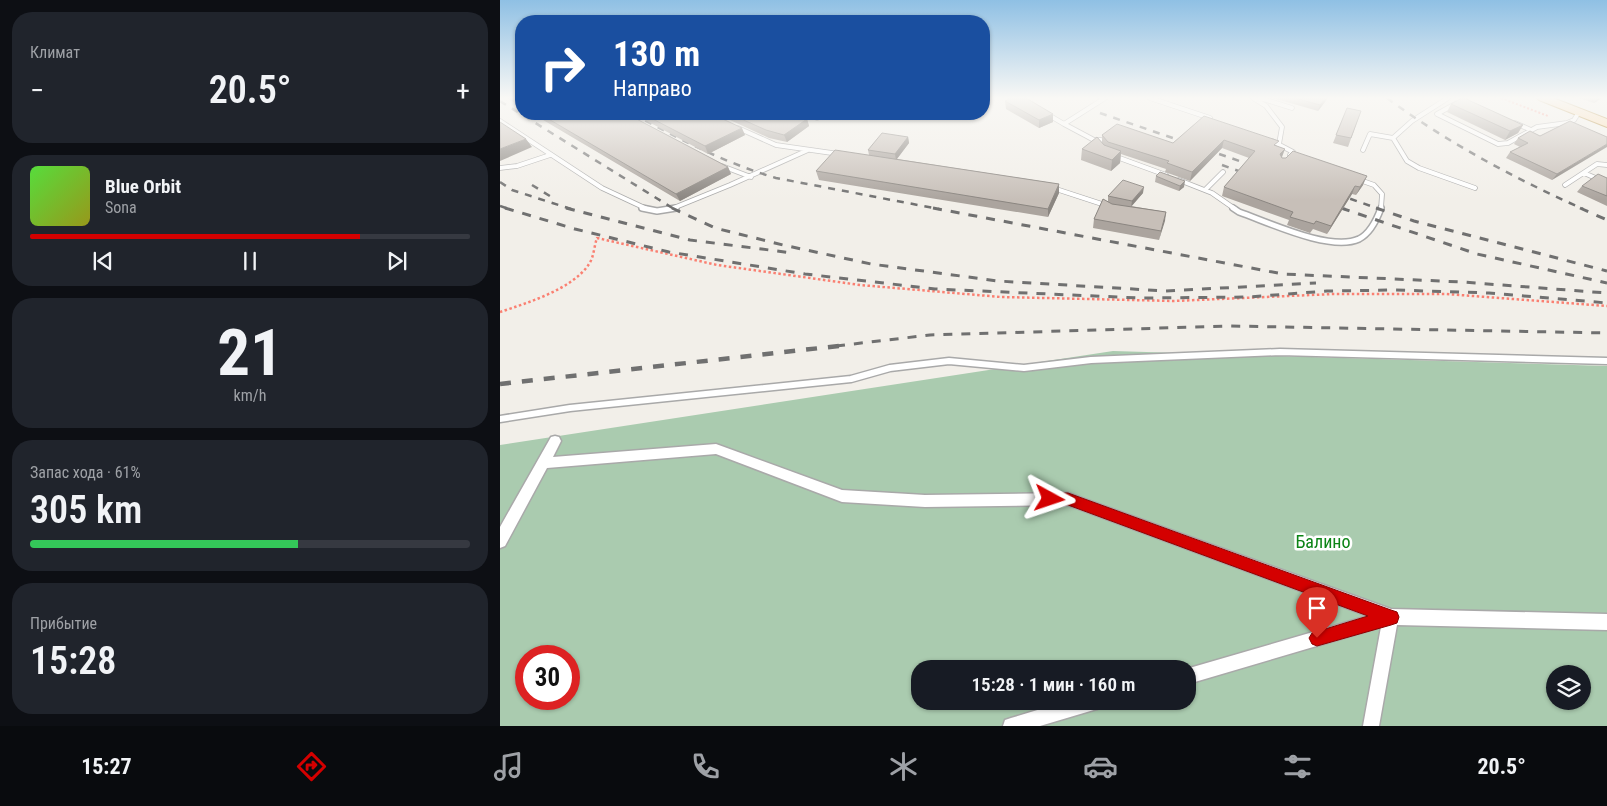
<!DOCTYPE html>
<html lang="ru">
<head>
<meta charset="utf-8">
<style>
	body { margin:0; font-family:"Roboto Condensed",sans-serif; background:#20242c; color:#f1f3f6; height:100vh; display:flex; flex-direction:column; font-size:19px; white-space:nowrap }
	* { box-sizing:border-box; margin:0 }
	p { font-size:16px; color:#9ea1a6 }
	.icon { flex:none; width:28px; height:28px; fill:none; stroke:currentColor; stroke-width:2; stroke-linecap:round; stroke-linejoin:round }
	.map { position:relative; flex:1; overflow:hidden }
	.drawer { display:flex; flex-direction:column; gap:12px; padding:12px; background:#0d0f14; width:500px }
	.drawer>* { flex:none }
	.guide { position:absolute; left:15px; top:15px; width:475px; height:105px; border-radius:20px; box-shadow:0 1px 4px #0004; background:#1a4fa0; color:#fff; overflow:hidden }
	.controls { position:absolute; left:1046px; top:665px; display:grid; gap:10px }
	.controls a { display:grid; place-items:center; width:45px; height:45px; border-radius:50%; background:#171b24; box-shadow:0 1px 4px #0004; font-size:25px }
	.speed { position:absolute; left:15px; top:645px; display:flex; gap:10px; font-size:25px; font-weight:700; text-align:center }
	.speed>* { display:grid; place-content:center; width:65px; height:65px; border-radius:50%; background:#171b24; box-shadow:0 1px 4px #0004; line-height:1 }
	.speed .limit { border:8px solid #d22; background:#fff; color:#111 }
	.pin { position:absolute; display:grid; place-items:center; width:42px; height:42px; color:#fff; margin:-51px -21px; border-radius:50% 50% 50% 0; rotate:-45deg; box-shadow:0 0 5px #0007 }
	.pin .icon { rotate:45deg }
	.me { position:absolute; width:55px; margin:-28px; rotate:95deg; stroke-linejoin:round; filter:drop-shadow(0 0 4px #0008) }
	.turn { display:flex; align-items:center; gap:18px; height:105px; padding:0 15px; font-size:22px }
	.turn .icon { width:65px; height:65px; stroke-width:2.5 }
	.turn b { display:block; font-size:35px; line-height:42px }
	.big { font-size:38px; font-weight:600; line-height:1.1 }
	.drawer .tile { flex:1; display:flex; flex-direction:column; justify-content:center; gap:8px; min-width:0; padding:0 18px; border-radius:20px; background:#20242c }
	.drawer .dial { align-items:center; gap:0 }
	.dial b { font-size:65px; line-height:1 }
	.song { display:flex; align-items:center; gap:15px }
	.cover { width:60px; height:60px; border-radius:8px; background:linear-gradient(135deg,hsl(110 70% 55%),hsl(60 70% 35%)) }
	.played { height:5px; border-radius:2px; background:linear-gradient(90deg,#d40000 75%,#363941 75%) }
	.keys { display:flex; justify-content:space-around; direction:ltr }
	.heat { display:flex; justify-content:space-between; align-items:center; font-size:28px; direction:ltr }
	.charge { height:8px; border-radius:4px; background:linear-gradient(90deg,#34c759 61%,#363941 0) }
	.trip { position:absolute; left:411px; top:660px; width:285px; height:50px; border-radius:20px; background:#171b24; box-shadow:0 1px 4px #0004; font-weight:600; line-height:50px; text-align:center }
	.menu { display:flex; height:80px; justify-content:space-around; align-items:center; background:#090b0e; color:#9ea1a6 }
	.menu .icon { width:35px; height:35px }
	.menu .on { color:#d40000 }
	.menu b { font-size:22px; color:#f1f3f6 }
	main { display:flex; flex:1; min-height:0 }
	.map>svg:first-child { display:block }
	.cemetery { fill:#aacbaf; fill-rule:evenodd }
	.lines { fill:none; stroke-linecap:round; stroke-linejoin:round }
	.lane-far2-casing { stroke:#a9a9a9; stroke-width:5.5 }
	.lane-far1-casing { stroke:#a9a9a9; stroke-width:8 }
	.lane-casing { stroke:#a9a9a9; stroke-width:9 }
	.street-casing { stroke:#a9a9a9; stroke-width:3 }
	.primary-casing { stroke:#a06b00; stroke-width:2 }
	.path-far1 { stroke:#fa8072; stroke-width:2; stroke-dasharray:2 2; stroke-linecap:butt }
	.path { stroke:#fa8072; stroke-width:2.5; stroke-dasharray:2.5 2.5; stroke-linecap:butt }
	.lane-far2 { stroke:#fff; stroke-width:4 }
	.lane-far1 { stroke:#fff; stroke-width:5 }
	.lane { stroke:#fff; stroke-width:6 }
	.street { fill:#fff; fill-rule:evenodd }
	.primary { fill:#fcd6a4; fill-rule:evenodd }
	.rail-far2 { stroke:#707070; stroke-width:2.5; stroke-dasharray:7 7; stroke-linecap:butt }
	.rail-far1 { stroke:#707070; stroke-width:3; stroke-dasharray:9 9; stroke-linecap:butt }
	.rail { stroke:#707070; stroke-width:4.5; stroke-dasharray:11 11; stroke-linecap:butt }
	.wall { fill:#aba49e }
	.shaded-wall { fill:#8b8681 }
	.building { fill:#c7bfb8; stroke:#8b8681 }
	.route { fill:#d40000; stroke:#8a0000 }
	.labels { text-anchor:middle; stroke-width:5; stroke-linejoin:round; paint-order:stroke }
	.near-park-label { font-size:18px; fill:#0c8416; stroke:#fff }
</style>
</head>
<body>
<main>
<section class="drawer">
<div class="tile"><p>Климат</p>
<div class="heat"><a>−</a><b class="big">20.5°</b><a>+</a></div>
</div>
<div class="tile">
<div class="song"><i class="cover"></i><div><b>Blue Orbit</b><p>Sona</p></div></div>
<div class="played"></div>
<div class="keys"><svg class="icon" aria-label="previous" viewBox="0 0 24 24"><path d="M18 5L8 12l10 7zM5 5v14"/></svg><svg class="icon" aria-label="pause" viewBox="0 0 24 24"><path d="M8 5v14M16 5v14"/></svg><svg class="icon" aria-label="next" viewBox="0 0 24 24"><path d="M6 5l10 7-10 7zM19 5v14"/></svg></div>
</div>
<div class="tile dial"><b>21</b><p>km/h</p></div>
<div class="tile"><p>Запас хода · 61%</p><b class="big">305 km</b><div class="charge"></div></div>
<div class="tile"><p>Прибытие</p><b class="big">15:28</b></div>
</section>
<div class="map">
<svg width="1107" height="726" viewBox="0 0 1107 726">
	<rect width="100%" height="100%" fill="#f2efe9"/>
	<path class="cemetery" d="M 613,351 L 1107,366 L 1107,726 L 0,726 L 0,445 ZM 26,656 L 69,656 L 69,699 L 26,699 ZM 420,669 L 688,669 L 688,701 L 420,701 ZM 1055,674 L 1082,674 L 1082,701 L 1055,701 Z"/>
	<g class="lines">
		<g class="lane-far2-casing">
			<path id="lane-far2" d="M 650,98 L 710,118
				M 753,98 L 766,106 L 782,127 L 779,144
				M 760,98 L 792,108
				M 948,98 L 912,121 L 893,138 L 907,161 L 919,168 L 975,188
				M 957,103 L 937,114 L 998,144 L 1008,143 L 1037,127 L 1067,123 L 1074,120 L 1079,112
				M 308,114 L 317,118 L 326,114
				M 439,114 L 446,116
				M 547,114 L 564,124
				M 0,121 L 102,188 L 147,209
				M 1015,123 L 1031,130
				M 238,128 L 276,145 L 339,154
				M 601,140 L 594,140 L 564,124 L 605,98
				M 772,141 L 793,152 L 790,155
				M 863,150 L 870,134 L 893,138
				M 614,156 L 666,175
				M 222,166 L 251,177
				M 0,168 L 17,166 L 50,155
				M 1084,173 L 1107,183
				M 857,179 L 874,185 L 882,194 L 881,209
				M 679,180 L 712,193 L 735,209
				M 1065,185 L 1097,164 L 1107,165
				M 553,188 L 608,206
				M 705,190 L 723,172
				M 171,209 L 230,185 L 308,150"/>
		</g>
		<g class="lane-far1-casing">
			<path id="lane-far1" d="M 142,208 L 157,211 L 176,208
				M 733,208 L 739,212 C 768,222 830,252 859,239 C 871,233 877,219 881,208"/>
		</g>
		<g class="lane-casing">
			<path id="lane" d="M 0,419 L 70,408 L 351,379 L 390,368 L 449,361 L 524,368 L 591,360 L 780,352 L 1107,361"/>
		</g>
		<g class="street-casing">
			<path id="street" d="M 55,436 L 59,437 L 61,441 L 53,457 L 216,444 L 342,490 L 425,495 L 568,493 L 891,609 L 1107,614 L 1107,630 L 897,625 L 879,726 L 863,726 L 881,627 L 688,684 L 688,669 L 686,669 L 868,616 L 568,505 L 425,507 L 342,502 L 216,454 L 47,468 L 5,546 L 0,548 L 0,527 L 51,437 Z
				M 567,701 L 605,701 L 603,707 L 597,709 L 540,726 L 503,726 L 505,720 L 511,718 Z"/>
		</g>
		<g class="primary-casing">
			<path id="primary" d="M 1037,98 L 1053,98 L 1107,119 L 1107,127 L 1039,100 Z"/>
		</g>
		<path class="path-far1" d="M 1001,98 L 1048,116"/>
		<path class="path" d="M 0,312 C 27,303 73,289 89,264 C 94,257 94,246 97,238 L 217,265 L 360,285 L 501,297 L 674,301 L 834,294 L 946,294 L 1107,306"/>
		<use href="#lane-far2" class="lane-far2"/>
		<use href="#lane-far1" class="lane-far1"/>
		<use href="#lane" class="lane"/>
		<use href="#street" class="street"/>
		<use href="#primary" class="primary"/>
		<path class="rail-far2" d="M 887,98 C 948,143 1014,178 1083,209
			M 0,101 L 174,209
			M 600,113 L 757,167
			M 133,114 C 179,139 225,163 276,178 L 439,209
			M 722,165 L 750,175
			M 0,182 L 12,190 L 71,209
			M 32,185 L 53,198
			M 837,194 L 879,209
			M 831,204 L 845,209
			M 0,206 L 9,209"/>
		<path class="rail-far1" d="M 5,208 L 75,229 L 169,252 L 305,274 L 435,289 L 640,298 L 749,297 L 827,291 L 895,290 L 989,293 L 1107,303
			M 66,208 L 190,240 L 293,253
			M 172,208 L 215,228 L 283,245 L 371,264 L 498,281 L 666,291 L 816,283
			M 433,208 L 783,274 L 962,282 L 1107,293
			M 841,208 L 977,254 L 1107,283
			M 876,208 L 914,221 L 1107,271
			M 1080,208 L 1107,220
			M 336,346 L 430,335 L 730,326 L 1107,333"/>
		<path class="rail" d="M 0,384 L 347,345"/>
	</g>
	<path class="wall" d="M 8,98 L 21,98 L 21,107 L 9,99 Z
		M 773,98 L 828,98 L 818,111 Z
		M 1079,98 L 1102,98 L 1094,103 Z
		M 505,101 L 553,122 L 539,128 L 506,109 Z
		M 951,104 L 1023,125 L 1018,133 L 1005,140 L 947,112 Z
		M 847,108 L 861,111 L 848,147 L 833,143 Z
		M 33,114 L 127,114 L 228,167 L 231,174 L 180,201 Z
		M 134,114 L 212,114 L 245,135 L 208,154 Z
		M 217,114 L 307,114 L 308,118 L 307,119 L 309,126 L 287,142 L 269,138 Z
		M 704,116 L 777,146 L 782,158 L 863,185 L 856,195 L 852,194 L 827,234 L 813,229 L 810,233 L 787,225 L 789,220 L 722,196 L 724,187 L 749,158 L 722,148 L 690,181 L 665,172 L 666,169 L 621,154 L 620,163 L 611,171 L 581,160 L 582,149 L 602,143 L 602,135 L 673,143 Z
		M 1040,136 L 1107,137 L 1052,180 L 1006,158 L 1010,152 L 1020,147 L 1014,144 L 1018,138 Z
		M 408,137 L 409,143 L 397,159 L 559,184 L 559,193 L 548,217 L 319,180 L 316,171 L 369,155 L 368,150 Z
		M 656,176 L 684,187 L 679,191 L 655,182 Z
		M 1107,178 L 1107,206 L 1077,192 L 1082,186 Z
		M 643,193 L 631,206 L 666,212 L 659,240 L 593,228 L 594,219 L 608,202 L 608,196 Z"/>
	<path class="shaded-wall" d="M 826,98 L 828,98 L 818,111 L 820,105 Z
		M 1098,98 L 1102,98 L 1094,103 Z
		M 300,114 L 307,114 L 308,118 L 307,119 L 309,126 L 287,142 L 284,135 L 296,116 Z
		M 553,114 L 553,122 L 539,128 L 539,120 Z
		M 1023,125 L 1018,133 L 1005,140 L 1010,131 Z
		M 242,128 L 245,135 L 208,154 L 205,146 Z
		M 408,137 L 409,143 L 396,160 L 395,154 Z
		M 26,139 L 32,147 L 0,161 L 0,149 Z
		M 724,140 L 722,148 L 690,181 L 692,172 Z
		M 1107,144 L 1107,147 L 1052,180 L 1057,174 Z
		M 785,149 L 782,157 L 777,162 L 780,154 Z
		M 621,151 L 620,163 L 611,171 L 612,160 Z
		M 228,167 L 231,174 L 180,201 L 176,194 Z
		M 867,176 L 863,185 L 856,195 L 860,187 Z
		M 685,181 L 684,187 L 679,191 L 680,186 Z
		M 559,184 L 559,193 L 548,217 L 548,209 Z
		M 855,186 L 852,194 L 827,234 L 831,226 Z
		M 644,187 L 643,193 L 631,207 L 632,201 Z
		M 666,212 L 665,221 L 659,240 L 661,231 Z"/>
	<path class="building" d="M 14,98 L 21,98 L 21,102 Z
		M 511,98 L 526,98 L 553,114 L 539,120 L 505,101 Z
		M 795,98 L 826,98 L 820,105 Z
		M 962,98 L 964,98 L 1023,125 L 1010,131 L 951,104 Z
		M 847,108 L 861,111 L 851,138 L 836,135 Z
		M 40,114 L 127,114 L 228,167 L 176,194 Z
		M 143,114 L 212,114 L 242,128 L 205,146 Z
		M 230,114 L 300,114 L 296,116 L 307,119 L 284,135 L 266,130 Z
		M 704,116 L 779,141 L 774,145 L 785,149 L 780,154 L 782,158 L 786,158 L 793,151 L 867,176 L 860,187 L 855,186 L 831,226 L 816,221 L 814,224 L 790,217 L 793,212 L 724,187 L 755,151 L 724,140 L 692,172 L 667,163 L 669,161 L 608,142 L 602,135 L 617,124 L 673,143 Z
		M 1070,121 L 1107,137 L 1107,144 L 1057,174 L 1010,152 L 1028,143 L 1018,138 L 1030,131 L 1040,136 Z
		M 0,122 L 26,139 L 0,149 Z
		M 382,133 L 408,137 L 395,154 L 368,150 Z
		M 597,137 L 604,145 L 621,151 L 612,160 L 582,149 Z
		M 335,150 L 559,184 L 548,209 L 316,171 Z
		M 660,172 L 685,181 L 680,186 L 656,176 Z
		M 1098,174 L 1107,178 L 1107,196 L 1082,186 Z
		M 623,180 L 644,187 L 632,201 L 608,196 Z
		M 603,199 L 612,204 L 666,212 L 661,231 L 594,219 Z"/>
	<linearGradient id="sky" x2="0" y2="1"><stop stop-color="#8fc0e4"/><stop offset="0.49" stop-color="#f9f8f5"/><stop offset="1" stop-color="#f9f8f5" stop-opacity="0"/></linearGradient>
	<rect width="1107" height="200" fill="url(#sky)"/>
	<path class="route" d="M 550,493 L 568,493 L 891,610 L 897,612 L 899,617 L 897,623 L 891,625 L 817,646 L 812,644 L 809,638 L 812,633 L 868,616 L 568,505 L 545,503 L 543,499 L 545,495 Z"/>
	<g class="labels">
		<g class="near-park-label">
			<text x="823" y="548">Балино</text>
		</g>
	</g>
</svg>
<div class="controls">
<a><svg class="icon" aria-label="layers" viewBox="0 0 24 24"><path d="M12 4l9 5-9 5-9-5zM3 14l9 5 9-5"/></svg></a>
</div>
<div class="speed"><div class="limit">30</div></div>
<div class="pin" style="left:817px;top:638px;background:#d93025"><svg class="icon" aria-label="arrive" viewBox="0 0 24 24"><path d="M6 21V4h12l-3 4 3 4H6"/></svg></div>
<svg class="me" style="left:550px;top:499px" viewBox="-20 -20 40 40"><path d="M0-17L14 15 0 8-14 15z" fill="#d40000" stroke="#fff" stroke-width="4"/></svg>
<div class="trip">15:28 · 1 мин · 160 m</div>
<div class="guide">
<div class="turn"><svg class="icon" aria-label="right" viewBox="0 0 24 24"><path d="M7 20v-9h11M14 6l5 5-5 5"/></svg><div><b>130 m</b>Направо</div></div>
</div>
</div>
</main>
<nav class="menu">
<b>15:27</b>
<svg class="icon on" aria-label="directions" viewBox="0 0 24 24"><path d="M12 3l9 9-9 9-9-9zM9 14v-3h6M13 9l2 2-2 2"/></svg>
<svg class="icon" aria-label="music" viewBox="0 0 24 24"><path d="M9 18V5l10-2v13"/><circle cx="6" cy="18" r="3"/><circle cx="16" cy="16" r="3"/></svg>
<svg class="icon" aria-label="phone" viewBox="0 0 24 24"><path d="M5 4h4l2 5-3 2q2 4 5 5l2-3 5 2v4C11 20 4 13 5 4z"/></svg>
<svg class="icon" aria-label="climate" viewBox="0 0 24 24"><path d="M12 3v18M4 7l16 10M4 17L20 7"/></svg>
<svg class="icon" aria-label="car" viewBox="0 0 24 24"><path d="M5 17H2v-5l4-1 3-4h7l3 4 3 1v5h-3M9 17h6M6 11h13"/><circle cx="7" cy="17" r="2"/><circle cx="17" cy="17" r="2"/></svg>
<svg class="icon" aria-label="filters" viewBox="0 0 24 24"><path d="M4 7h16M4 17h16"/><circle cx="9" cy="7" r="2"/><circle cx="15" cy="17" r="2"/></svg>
<b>20.5°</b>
</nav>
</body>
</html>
